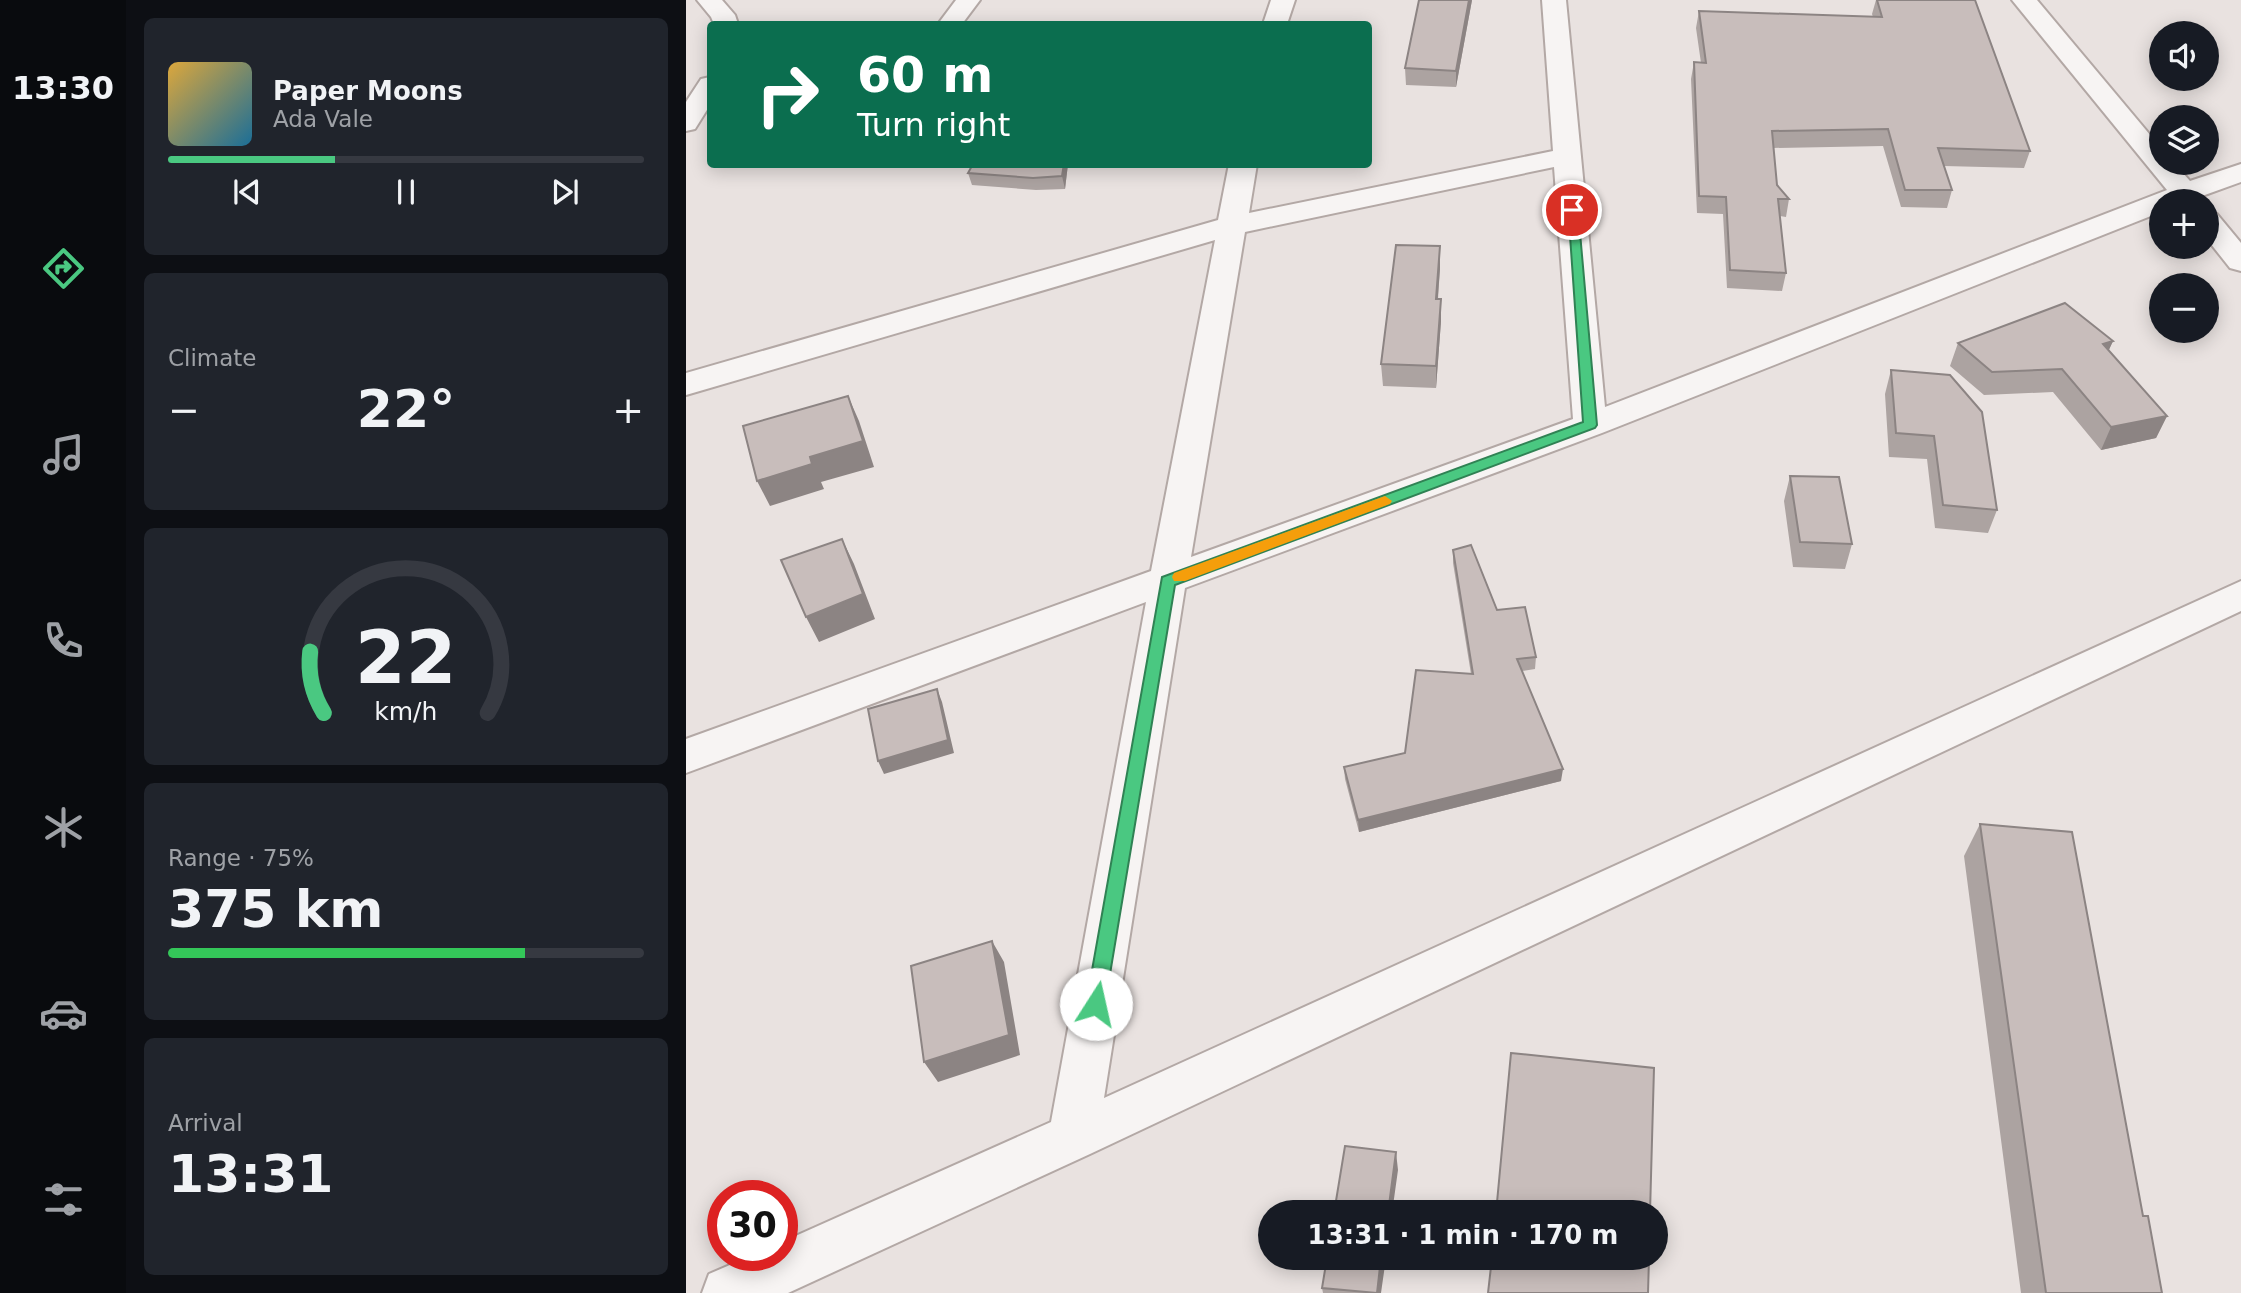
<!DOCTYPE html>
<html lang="en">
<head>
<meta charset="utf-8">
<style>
	body { margin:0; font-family:"DejaVu Sans",sans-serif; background:#20242c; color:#f1f3f6; height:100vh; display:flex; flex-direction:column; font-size:26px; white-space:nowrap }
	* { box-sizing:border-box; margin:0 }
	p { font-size:23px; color:#9ea1a6 }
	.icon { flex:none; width:38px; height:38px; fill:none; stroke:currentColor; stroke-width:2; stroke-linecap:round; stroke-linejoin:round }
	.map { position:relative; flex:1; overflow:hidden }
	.drawer { display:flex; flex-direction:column; gap:18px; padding:18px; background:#0d0f14; width:560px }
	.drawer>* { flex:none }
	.banner { position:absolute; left:21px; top:21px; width:665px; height:147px; border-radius:7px; box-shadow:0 4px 18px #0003; background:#0b6e4f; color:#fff; overflow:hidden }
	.fabs { position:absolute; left:1463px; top:21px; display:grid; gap:14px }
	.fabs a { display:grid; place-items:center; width:70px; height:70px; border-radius:50%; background:#171b24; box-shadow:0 4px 18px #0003; font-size:35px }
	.speed { position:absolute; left:21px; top:1180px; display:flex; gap:14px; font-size:35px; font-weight:700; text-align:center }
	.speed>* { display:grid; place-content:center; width:91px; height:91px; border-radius:50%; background:#171b24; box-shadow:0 4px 18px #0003; line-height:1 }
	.speed .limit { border:10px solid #d22; background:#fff; color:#111 }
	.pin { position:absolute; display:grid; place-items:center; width:60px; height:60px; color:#fff; margin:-30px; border:4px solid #fff; border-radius:50%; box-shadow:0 2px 7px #0007 }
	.me { position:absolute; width:77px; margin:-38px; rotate:10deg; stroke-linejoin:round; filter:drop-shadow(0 0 5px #0008) }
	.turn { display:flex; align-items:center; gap:24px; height:147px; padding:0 35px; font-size:32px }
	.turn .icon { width:91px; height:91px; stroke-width:2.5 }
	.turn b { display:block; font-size:49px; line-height:60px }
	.big { font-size:52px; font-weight:700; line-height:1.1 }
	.drawer .widget { flex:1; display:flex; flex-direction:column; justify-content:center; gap:10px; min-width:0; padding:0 24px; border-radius:10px; background:#20242c }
	.drawer .dial { align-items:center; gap:0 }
	.dial svg { height:182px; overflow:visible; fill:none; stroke:#363941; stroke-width:7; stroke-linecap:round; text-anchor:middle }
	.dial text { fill:#f1f3f6; stroke:none }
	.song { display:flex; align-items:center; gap:21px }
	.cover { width:84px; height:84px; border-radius:10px; background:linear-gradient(135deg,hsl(40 70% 55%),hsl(200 70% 35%)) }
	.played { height:7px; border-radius:4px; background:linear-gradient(90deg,#4ac881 35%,#363941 35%) }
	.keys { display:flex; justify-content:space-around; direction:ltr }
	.heat { display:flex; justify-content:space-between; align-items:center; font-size:38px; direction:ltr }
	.charge { height:10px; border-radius:5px; background:linear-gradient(90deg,#34c759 75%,#363941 0) }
	.trip { position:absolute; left:572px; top:1200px; width:410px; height:70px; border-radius:35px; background:#171b24; box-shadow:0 4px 18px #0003; font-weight:700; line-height:70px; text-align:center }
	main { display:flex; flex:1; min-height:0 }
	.menu { display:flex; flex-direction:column; width:126px; justify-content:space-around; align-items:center; background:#090b0e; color:#9ea1a6 }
	.menu .icon { width:49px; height:49px }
	.menu .current { color:#4ac881 }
	.menu b { font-size:32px; color:#f1f3f6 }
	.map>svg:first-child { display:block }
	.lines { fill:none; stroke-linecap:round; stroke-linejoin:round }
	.minor-casing { stroke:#b3a8a5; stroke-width:4 }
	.minor { fill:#f7f4f3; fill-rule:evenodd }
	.wall { fill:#aca3a1 }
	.shaded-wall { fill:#8c8483 }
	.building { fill:#c8bdbb; stroke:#8c8483; stroke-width:2 }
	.route { fill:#4ac881; stroke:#308254; stroke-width:2 }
	.slow { fill:#f59e0b }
</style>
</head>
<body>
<main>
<nav class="menu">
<b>13:30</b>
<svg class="icon current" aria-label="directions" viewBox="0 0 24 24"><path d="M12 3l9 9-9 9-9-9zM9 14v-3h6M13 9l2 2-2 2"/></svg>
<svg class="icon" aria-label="music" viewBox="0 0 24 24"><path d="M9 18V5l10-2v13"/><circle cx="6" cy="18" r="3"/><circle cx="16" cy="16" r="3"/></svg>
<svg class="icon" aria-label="phone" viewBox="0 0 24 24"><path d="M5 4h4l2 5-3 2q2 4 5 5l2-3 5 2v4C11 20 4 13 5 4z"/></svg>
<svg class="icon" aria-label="climate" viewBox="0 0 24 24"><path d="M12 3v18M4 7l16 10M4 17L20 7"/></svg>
<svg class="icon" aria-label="car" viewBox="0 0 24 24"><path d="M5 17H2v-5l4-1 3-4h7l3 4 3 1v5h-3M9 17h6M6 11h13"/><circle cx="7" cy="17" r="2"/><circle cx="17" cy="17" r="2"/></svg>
<svg class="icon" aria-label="filters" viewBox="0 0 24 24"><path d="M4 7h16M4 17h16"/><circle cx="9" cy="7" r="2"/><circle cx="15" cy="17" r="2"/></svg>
</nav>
<section class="drawer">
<div class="widget">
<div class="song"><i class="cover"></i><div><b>Paper Moons</b><p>Ada Vale</p></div></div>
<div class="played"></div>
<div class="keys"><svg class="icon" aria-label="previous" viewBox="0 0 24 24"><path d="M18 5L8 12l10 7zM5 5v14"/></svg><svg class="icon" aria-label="pause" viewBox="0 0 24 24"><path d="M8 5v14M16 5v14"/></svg><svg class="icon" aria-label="next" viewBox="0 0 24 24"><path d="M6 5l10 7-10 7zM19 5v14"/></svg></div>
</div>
<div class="widget"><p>Climate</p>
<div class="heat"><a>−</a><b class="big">22°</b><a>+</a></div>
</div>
<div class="widget dial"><svg viewBox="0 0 100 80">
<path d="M14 69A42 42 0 1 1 86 69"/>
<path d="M14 69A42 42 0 0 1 8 42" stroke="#4ac881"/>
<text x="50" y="56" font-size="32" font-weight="700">22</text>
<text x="50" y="72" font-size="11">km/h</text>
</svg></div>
<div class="widget"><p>Range · 75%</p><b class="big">375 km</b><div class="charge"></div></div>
<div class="widget"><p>Arrival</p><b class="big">13:31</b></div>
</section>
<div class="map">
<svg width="1555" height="1293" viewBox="0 0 1555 1293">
	<rect width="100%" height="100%" fill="#e9e2e0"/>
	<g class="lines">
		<g class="minor-casing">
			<path id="minor" d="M 11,0 L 36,0 L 49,15 L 52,24 L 28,24 L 25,17 Z
				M 270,0 L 294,0 L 276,24 L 252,24 Z
				M 585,0 L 609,0 L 601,24 L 577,24 Z
				M 856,0 L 880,0 L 919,407 L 1481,190 L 1326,0 L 1351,0 L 1475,148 L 1475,163 L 1488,163 L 1504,181 L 1555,164 L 1555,182 L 1516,196 L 1519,201 L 1475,201 L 1475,212 L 916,433 L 499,588 L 418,1098 L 1555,581 L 1555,611 L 404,1154 L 102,1293 L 16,1293 L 23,1274 L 67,1255 L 96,1255 L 96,1242 L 365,1122 L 460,602 L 0,773 L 0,739 L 465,571 L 529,240 L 0,395 L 0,373 L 532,220 L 543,164 L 571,164 L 563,213 L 867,151 ZM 868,167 L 887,419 L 505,557 L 559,232 Z
				M 24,77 L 24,105 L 9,129 L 0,131 L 0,102 L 15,79 Z
				M 1521,211 L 1531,214 L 1555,243 L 1555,271 L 1544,268 L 1521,239 Z"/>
		</g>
		<use href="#minor" class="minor"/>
	</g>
	<path class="wall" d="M 786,0 L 770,87 L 720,85 L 719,68 Z
		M 1190,0 L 1289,0 L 1344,151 L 1338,168 L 1258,166 L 1266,190 L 1261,208 L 1215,207 L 1197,146 L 1087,148 L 1091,185 L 1103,199 L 1100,217 L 1094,216 L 1100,273 L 1096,291 L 1041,288 L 1037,214 L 1011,213 L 1005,79 L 1008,62 L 1015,63 L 1010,28 L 1013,11 L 1187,17 L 1186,14 Z
		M 382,164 L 379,189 L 350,190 L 286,185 L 282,173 Z
		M 754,268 L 752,299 L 755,299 L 755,321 L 750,388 L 697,386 L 695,364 Z
		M 1427,341 L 1422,351 L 1481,416 L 1470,438 L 1415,450 L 1367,392 L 1298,395 L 1264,366 L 1272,343 Z
		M 1205,370 L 1311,510 L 1302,533 L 1249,528 L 1241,459 L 1203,457 L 1199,394 Z
		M 1104,476 L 1166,544 L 1159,569 L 1107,567 L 1098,501 Z
		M 767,550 L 811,610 L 850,657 L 849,669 L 836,671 L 875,781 L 673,832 L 659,779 L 658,767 L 719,753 L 785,674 L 767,563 Z
		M 1294,824 L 1457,1216 L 1476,1293 L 1335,1293 L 1278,856 Z
		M 636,1288 L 695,1293 L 637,1293 Z"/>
	<path class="shaded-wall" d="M 783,0 L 786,0 L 770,87 L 770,71 Z
		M 378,164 L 382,164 L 379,189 L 376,176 Z
		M 754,246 L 754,268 L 750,321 L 750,299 Z
		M 755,299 L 755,321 L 750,388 L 750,366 Z
		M 1427,341 L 1417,363 L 1417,344 Z
		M 162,396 L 173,421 L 188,467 L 135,482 L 138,489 L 84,506 L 71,481 L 124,457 Z
		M 1481,416 L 1470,438 L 1415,450 L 1425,427 Z
		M 156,539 L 168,564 L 189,619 L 133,642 L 120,617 Z
		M 251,689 L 256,702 L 268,753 L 198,774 L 192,761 Z
		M 877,769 L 875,781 L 673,832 L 672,820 Z
		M 306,941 L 318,962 L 334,1055 L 252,1082 L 238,1062 Z
		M 710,1152 L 712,1170 L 706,1213 L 702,1213 Z
		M 695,1258 L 700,1258 L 695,1293 L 691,1293 Z"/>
	<path class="building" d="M 733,0 L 783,0 L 770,71 L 719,68 Z
		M 1191,0 L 1289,0 L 1344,151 L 1252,148 L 1266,190 L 1219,190 L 1202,129 L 1086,131 L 1091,185 L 1103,199 L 1092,199 L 1100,273 L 1044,270 L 1040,197 L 1013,196 L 1008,62 L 1020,63 L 1013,11 L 1196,17 Z
		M 287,164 L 378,164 L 376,176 L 347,178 L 282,173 Z
		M 710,245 L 754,246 L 750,299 L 755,299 L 750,366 L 695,364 Z
		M 1379,303 L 1427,341 L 1417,344 L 1481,416 L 1425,427 L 1376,369 L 1306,372 L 1272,343 Z
		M 1205,370 L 1264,375 L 1296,412 L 1311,510 L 1257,505 L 1248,436 L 1210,433 Z
		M 162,396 L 177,441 L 124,457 L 126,464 L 71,481 L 57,426 Z
		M 1104,476 L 1153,477 L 1166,544 L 1114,542 Z
		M 156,539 L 177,594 L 120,617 L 95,560 Z
		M 785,545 L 811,610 L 839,607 L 850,657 L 831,659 L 877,769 L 672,820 L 658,767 L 719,753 L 730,670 L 787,674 L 767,550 Z
		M 251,689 L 262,740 L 192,761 L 182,709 Z
		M 1294,824 L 1386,832 L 1457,1216 L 1462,1216 L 1476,1293 L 1360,1293 Z
		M 306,941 L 323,1035 L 238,1062 L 225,966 Z
		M 825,1053 L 968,1068 L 964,1213 L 810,1213 Z
		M 659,1146 L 710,1152 L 702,1213 L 648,1213 Z
		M 641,1258 L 695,1258 L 691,1293 L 636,1288 Z
		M 806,1258 L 963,1258 L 962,1293 L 802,1293 Z"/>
	<path class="route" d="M 882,207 L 892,210 L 911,425 L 909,428 L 489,585 L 419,1004 L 416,1011 L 410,1013 L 403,1011 L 400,1004 L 476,577 L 897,422 Z"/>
	<path class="slow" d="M 699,496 L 706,501 L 704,504 L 499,581 L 488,581 L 486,577 L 488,573 Z"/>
</svg>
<div class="fabs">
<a><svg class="icon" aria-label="sound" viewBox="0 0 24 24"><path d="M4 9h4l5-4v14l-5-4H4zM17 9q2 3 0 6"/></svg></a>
<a><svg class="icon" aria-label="layers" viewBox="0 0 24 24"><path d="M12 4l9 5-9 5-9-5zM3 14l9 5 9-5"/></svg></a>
<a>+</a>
<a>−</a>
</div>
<div class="speed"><div class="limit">30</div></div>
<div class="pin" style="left:886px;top:210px;background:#d93025"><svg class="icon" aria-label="arrive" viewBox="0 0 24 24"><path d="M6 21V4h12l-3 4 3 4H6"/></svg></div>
<svg class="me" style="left:410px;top:1004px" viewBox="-20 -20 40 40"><circle r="19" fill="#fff"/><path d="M0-13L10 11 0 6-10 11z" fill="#4ac881"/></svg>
<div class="trip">13:31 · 1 min · 170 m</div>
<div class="banner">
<div class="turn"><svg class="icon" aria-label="right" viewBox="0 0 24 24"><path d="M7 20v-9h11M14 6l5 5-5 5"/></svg><div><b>60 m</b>Turn right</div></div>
</div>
</div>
</main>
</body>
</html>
